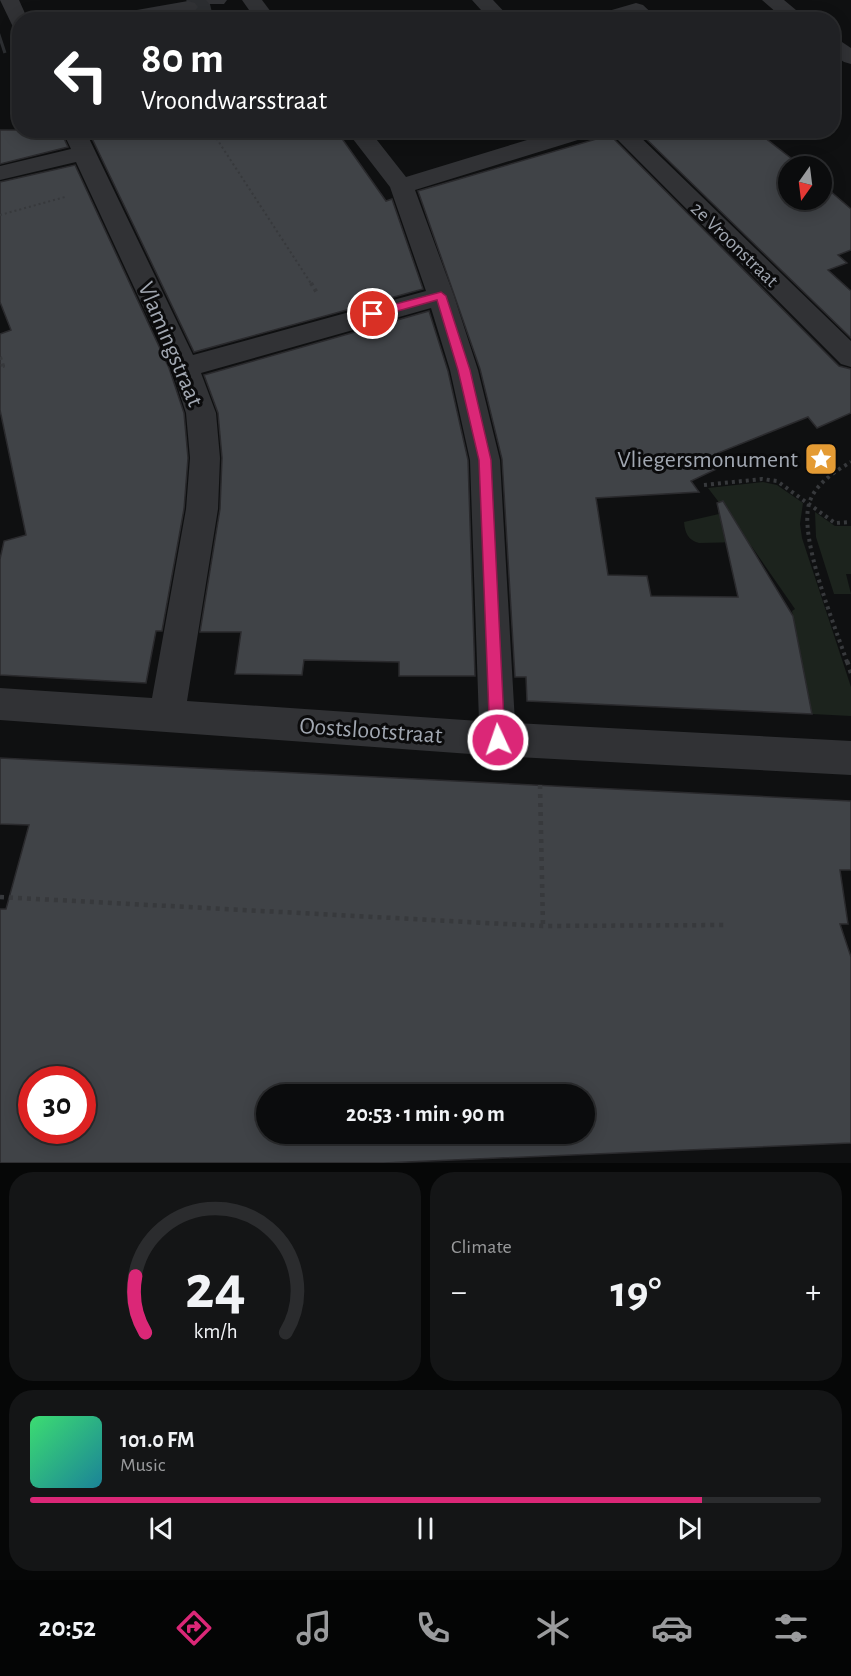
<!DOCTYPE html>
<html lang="en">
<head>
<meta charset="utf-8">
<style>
	body { margin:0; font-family:"Alegreya Sans",sans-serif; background:#141516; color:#f1f3f6; height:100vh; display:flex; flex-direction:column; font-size:22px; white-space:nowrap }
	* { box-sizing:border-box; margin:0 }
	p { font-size:20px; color:#9a9b9d }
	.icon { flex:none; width:33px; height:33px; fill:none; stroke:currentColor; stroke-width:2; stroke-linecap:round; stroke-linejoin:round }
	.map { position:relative; height:1163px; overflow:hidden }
	.details { display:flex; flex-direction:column; gap:9px; padding:9px; background:#060707; flex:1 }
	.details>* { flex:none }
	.top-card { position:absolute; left:12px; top:12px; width:828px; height:126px; border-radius:24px; box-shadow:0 3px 15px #0003,0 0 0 2px #2b2c2e; background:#202124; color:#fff; overflow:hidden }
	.needle { width:39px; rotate:194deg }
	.tools { position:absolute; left:778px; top:156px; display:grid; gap:12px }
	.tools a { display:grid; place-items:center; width:54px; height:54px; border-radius:50%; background:#0b0c0d; box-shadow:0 3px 15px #0003,0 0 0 2px #2b2c2e; font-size:30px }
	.speed { position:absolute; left:18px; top:1066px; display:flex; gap:12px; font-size:30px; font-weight:700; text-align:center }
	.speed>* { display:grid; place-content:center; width:78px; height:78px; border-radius:50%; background:#0b0c0d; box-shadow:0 3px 15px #0003,0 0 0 2px #2b2c2e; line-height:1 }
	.speed .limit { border:9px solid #d22; background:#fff; color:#111 }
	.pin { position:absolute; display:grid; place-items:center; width:51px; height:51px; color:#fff; margin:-26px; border:3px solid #fff; border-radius:50%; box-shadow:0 2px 6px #0007 }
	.me { position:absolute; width:66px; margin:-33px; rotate:357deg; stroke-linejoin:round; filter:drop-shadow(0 0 4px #0008) }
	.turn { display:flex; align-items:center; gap:21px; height:126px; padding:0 30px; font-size:27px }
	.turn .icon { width:78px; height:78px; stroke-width:2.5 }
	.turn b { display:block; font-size:42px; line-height:51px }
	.big { font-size:45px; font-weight:600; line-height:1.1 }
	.details .tile { flex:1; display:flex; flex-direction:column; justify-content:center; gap:9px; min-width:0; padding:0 21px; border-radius:24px; background:#141516 }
	.details .dial { align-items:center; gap:0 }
	.dial svg { height:156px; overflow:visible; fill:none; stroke:#2b2c2e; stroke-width:7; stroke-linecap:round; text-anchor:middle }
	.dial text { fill:#f1f3f6; stroke:none }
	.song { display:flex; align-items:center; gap:18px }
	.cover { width:72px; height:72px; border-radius:9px; background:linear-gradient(135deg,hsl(140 70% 55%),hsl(190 70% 35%)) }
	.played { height:6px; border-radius:3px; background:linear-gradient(90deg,#db2777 85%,#2b2c2e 85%) }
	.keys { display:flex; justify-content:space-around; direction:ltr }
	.heat { display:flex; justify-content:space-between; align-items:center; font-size:33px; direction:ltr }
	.details .tiles { flex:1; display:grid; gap:9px; grid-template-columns:1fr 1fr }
	.tile:last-child { grid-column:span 2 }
	.trip { position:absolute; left:256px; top:1084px; width:339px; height:60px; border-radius:30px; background:#0b0c0d; box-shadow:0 3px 15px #0003,0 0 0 2px #2b2c2e; font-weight:600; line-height:60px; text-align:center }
	.menu { display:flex; height:96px; justify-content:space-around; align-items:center; background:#040505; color:#9a9b9d }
	.menu .icon { width:42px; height:42px }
	.menu .current { color:#db2777 }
	.menu b { font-size:27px; color:#f1f3f6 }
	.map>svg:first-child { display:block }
	.green { fill:#1c231d }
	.building { fill:#404347; stroke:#2a2a2d; stroke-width:1.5; fill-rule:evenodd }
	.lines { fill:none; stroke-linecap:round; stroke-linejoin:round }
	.street-tunnel { stroke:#2c2e31; stroke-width:22; stroke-dasharray:22 11; stroke-linecap:butt }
	.path-far2 { stroke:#37393c; stroke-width:2; stroke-dasharray:2 3; stroke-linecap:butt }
	.path-far1 { stroke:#37393c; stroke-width:4; stroke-dasharray:3 4; stroke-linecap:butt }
	.path { stroke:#37393c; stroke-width:4.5; stroke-dasharray:4 5; stroke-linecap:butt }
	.street { fill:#313235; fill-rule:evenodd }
	.route { fill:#db2777; stroke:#8e194d; stroke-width:1.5 }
	.labels { text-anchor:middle; stroke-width:6; stroke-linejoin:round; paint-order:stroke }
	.far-street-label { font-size:20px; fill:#a1a7b1; stroke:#0b0b0c }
	.street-label { font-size:24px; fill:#a1a7b1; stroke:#0b0b0c }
	.poi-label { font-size:24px; fill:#a1a7b1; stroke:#0b0b0c; text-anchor:end }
</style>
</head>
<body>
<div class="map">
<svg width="851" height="1163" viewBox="0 0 851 1163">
	<rect width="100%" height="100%" fill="#0f1011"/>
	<path class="green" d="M 763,482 L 777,485 L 803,503 L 800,524 L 802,538 L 851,687 L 851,716 L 812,714 L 792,611 L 795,609 L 752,547 L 743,542 L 699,543 C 688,540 685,533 684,522 L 719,514 L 718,511 L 724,509 L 708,488 Z
		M 815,512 L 835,526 L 851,526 L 851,574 L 846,574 L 851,594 L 834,594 L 816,537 Z"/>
	<path class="building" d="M 0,130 L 60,130 L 68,147 L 0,164 Z
		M 88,130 L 336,130 L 386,201 L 392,199 L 423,289 L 194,352 Z
		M 637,130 L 755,130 L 801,166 L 789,166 L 789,200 L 822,200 L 822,184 L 851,209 L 851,250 L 838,255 L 847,263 L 828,270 L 851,291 L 851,338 Z
		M 610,135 L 839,366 L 851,369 L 851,413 L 817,428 L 808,417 L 718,453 L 727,464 L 691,481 L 699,492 L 596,498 L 608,575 L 647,576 L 651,596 L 738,597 L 717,503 L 723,501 L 793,616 L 812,714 L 527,701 L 526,677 L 515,677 L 502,459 L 480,369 L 418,191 Z
		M 75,165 L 169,368 L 184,413 L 188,458 L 184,509 L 162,631 L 156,631 L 146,683 L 0,675 L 0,559 L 4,541 L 26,535 L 0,410 L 0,334 L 11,330 L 0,302 L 0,182 Z
		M 429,311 L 448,371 L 468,460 L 475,676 L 399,676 L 399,662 L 304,660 L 302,675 L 235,674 L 241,632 L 200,632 L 220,509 L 222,458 L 218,413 L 204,375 Z
		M 0,758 L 851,801 L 851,870 L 840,870 L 848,924 L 840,924 L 851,957 L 851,1143 L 384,1163 L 0,1163 L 0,909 L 6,909 L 29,825 L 0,824 ZM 32,1080 L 82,1080 L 82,1131 L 32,1131 ZM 267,1095 L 585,1095 L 585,1134 L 267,1134 Z"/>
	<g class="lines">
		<path class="street-tunnel" d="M 188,7 L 216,0
			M 0,43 L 3,42"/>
		<path class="path-far2" d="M 211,130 L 312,285
			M 0,215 L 65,197"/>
		<path class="path-far1" d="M 311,283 L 317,293
			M 0,357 L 3,366 L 0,367
			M 704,485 L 762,479 L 777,481 L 835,523 L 851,522
			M 847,662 C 835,626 799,539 809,504 C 814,485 835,471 851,462"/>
		<path class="path" d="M 847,661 L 851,673
			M 540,785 L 543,926
			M 0,897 L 543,926 L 727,925"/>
		<path class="street" d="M 0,0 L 19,0 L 28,20 L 20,20 L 20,29 L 13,27 Z
			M 206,0 L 227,0 L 224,4 L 209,4 Z
			M 242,0 L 262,0 L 277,20 L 256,20 Z
			M 472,0 L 493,0 L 512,20 L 490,20 Z
			M 762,0 L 784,0 L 808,20 L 785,20 Z
			M 188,1 L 195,3 L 198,7 L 195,11 L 151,20 L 104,20 L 107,16 L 114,14 Z
			M 636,3 L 643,5 L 659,20 L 636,20 L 633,16 L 622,20 L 588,20 L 591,16 Z
			M 832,38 L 839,40 L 851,48 L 851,64 L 844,62 L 832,54 Z
			M 62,130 L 85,130 L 193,355 L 426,291 L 390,187 L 346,130 L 369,130 L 406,177 L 560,130 L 597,130 L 594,135 L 415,190 L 454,296 L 478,370 L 500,460 L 515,723 L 851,741 L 851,775 L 498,756 L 0,720 L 0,688 L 152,698 L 186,509 L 190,458 L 186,413 L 171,367 L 76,162 L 0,180 L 0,166 L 71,149 ZM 431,308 L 450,370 L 470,460 L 479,721 L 187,701 L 218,509 L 220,458 L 216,413 L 201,373 Z
			M 608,130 L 633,130 L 851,341 L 851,367 L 841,364 Z"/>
	</g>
	<path class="route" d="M 441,292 L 446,296 L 470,370 L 491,460 L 505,740 L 503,744 L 498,747 L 492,744 L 490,740 L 479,460 L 458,370 L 437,300 L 373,318 L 368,314 L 369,311 Z"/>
	<defs>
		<g id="sight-square" transform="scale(1.725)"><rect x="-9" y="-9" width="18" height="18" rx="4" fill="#e49b34" stroke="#0b0b0c"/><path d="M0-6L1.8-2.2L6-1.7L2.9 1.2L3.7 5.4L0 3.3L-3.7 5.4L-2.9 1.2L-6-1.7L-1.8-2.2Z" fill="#fff"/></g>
	</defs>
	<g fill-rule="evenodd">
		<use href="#sight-square" x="821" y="459"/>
	</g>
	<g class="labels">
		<g class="far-street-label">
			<text transform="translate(735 244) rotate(44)" y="7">2e Vroonstraat</text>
		</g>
		<g class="street-label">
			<text transform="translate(171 344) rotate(67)" y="8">Vlamingstraat</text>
			<text transform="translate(371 730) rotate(4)" y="8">Oostslootstraat</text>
		</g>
		<g class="poi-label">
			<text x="798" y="467">Vliegersmonument</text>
		</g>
	</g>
</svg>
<div class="tools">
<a><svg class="needle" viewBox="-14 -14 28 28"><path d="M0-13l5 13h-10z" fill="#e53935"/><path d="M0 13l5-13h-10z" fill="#9a9b9d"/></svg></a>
</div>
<div class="speed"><div class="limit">30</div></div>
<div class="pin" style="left:373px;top:314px;background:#d93025"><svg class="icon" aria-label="arrive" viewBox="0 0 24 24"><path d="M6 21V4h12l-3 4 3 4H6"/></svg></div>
<svg class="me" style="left:498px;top:740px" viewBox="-20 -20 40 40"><circle r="17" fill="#db2777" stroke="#fff" stroke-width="3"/><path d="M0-11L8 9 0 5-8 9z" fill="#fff"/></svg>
<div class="trip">20:53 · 1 min · 90 m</div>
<div class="top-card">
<div class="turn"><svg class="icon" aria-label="left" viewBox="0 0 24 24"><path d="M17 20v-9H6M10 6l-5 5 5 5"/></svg><div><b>80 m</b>Vroondwarsstraat</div></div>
</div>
</div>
<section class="details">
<div class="tiles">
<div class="tile dial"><svg viewBox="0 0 100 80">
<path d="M14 69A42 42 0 1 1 86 69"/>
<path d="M14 69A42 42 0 0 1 9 40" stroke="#db2777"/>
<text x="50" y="56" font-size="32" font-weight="700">24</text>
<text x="50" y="72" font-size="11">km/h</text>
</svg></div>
<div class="tile"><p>Climate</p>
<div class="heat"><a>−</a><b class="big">19°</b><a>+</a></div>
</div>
<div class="tile">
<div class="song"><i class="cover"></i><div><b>101.0 FM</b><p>Music</p></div></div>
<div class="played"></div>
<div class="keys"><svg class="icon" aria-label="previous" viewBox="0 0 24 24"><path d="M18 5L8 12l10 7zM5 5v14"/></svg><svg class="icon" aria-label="pause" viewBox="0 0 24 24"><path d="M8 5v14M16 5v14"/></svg><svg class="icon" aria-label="next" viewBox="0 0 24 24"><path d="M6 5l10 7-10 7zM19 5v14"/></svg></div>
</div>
</div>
</section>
<nav class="menu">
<b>20:52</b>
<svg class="icon current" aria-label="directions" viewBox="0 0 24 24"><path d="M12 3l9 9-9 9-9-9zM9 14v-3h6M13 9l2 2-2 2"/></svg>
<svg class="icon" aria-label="music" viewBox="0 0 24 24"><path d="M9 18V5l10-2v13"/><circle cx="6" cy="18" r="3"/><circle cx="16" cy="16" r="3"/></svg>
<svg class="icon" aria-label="phone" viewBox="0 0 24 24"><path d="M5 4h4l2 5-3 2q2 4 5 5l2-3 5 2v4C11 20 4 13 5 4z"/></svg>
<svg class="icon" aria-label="climate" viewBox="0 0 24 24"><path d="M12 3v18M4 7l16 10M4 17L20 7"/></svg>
<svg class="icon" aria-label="car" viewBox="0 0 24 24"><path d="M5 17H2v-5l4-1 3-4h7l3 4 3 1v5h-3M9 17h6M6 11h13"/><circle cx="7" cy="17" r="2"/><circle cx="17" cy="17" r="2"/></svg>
<svg class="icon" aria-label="filters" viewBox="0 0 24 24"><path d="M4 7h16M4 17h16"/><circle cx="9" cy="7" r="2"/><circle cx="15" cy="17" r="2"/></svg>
</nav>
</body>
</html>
